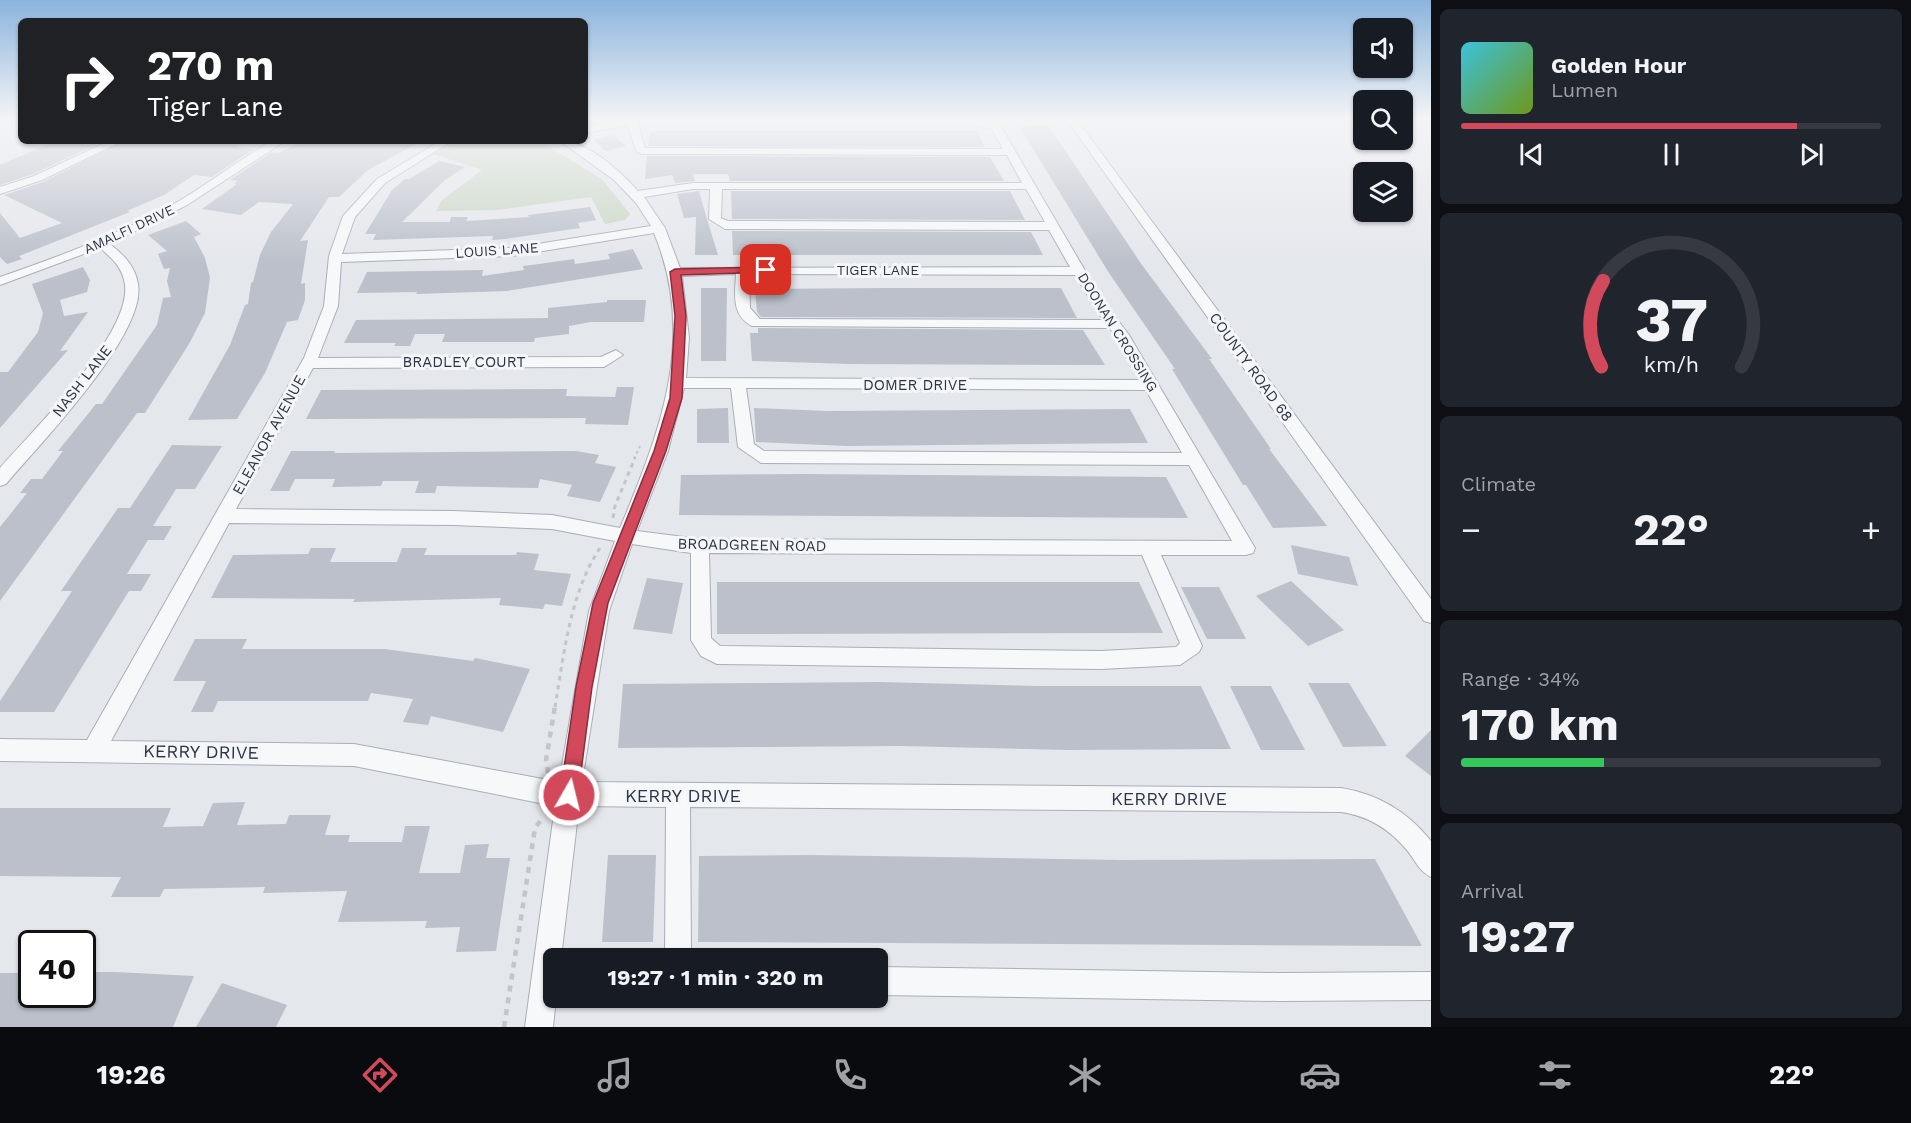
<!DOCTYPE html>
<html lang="en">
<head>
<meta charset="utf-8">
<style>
	body { margin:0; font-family:"Work Sans",sans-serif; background:#20242c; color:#f1f3f6; height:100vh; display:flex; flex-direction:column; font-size:22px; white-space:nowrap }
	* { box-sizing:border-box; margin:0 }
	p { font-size:20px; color:#9ea1a6 }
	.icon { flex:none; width:33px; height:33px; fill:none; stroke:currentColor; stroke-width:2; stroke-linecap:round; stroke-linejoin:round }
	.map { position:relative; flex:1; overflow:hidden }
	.details { display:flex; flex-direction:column; gap:9px; padding:9px; background:#0d0f14; width:480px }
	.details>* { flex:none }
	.top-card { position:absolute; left:18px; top:18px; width:570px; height:126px; border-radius:9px; box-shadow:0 2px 4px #0004; background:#202124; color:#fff; overflow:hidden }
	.buttons { position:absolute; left:1353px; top:18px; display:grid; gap:12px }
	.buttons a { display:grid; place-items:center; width:60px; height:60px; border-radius:9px; background:#171b24; box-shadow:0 2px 4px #0004; font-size:30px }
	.speed { position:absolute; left:18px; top:930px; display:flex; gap:12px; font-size:30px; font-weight:700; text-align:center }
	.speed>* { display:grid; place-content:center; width:78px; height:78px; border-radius:50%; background:#171b24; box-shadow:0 2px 4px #0004; line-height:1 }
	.speed .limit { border:3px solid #111; border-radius:9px; background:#fff; color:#111 }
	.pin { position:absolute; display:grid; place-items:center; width:51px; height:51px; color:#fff; margin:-26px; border-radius:12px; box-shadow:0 3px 9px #0006 }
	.me { position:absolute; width:66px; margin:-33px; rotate:8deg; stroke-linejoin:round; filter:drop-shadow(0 0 4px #0008) }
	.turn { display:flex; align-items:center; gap:21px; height:126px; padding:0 30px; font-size:27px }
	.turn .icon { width:78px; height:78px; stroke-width:2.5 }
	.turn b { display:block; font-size:42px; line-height:51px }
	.big { font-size:45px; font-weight:700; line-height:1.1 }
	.details .card { flex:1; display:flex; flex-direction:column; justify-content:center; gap:9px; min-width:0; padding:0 21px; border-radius:9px; background:#20242c }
	.details .dial { align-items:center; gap:0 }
	.dial svg { height:156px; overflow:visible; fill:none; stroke:#363941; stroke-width:7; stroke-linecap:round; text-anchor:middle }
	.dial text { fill:#f1f3f6; stroke:none }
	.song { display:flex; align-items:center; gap:18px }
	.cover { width:72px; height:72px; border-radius:9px; background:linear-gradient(135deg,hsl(190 70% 55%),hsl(80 70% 35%)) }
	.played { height:6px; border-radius:3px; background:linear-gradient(90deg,#d1495b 80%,#363941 80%) }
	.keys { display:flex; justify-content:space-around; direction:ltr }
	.heat { display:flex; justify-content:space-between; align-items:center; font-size:33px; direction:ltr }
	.charge { height:9px; border-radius:4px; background:linear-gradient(90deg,#34c759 34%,#363941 0) }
	.trip { position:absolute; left:543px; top:948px; width:345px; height:60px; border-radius:9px; background:#171b24; box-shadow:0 2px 4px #0004; font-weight:700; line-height:60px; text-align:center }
	.tab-bar { display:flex; height:96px; justify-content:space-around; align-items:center; background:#090b0e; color:#9ea1a6 }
	.tab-bar .icon { width:42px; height:42px }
	.tab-bar .current { color:#d1495b }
	.tab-bar b { font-size:27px; color:#f1f3f6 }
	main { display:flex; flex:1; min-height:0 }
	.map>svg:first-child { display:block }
	.green { fill:#c9d6c5 }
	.building { fill:#bbc0ca }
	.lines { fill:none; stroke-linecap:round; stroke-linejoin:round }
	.minor-casing { stroke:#a9aeb7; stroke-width:2 }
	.path-far2 { stroke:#c2c5cb; stroke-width:2; stroke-dasharray:3 3; stroke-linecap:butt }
	.path-far1 { stroke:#c2c5cb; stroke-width:3; stroke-dasharray:4.5 4.5; stroke-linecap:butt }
	.path { stroke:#c2c5cb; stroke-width:4.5; stroke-dasharray:6 6; stroke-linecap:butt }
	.minor { fill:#f7f8fa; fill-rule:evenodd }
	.route { fill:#d1495b; stroke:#882f3b; stroke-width:1.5 }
	.labels { text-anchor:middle; stroke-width:6; stroke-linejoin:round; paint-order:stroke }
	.far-street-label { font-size:14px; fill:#2b3445; stroke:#f4f6f9 }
	.street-label { font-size:15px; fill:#2b3445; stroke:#f4f6f9 }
	.near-street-label { font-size:18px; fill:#2b3445; stroke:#f4f6f9 }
</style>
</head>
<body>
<main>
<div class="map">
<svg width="1431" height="1027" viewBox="0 0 1431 1027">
	<rect width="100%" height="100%" fill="#e4e7ec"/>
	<path class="green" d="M 457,141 L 539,141 L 602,179 L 630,214 L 625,220 L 605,224 L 591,197 L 498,210 L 436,211 L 441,201 L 482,170 L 433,154 Z"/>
	<path class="building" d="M 1048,125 L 1142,265 L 1212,359 L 1209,359 L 1271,449 L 1269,449 L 1327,526 L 1273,528 L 1246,485 L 1243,485 L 1172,369 L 1175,369 L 1109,273 L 1019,126 Z
		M 650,131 L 977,131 L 985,147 L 648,146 Z
		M 613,135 L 626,146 L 606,151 L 594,140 Z
		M 55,141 L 104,141 L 33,174 L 0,185 L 0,165 Z
		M 124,141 L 247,141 L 237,147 L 254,149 L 212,177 L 194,175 L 164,195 L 127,211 L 130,212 L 19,256 L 22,259 L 7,264 L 0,257 L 0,213 L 20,238 L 62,223 L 4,195 L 43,182 Z
		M 309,141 L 422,141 L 368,170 L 339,197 L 329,197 L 300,241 L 308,240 L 301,284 L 305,283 L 305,300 L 298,320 L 287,322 L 265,373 L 237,419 L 188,420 L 230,345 L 245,305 L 248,304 L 251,283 L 253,282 L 260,255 L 271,232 L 293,204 L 259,202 L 241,215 L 202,209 L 237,184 L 234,183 L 238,181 L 230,180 L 272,152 L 278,153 L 296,144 L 302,145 Z
		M 647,156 L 990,157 L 1004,181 L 730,181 L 728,174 L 693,174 L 695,181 L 675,183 L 672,175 L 645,179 Z
		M 439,161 L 465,167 L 445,180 L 402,222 L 450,222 L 451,217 L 468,217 L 466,221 L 529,217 L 528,215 L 590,207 L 596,220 L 578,223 L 580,228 L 505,239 L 492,240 L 493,236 L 373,240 L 376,234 L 365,234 L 392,190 L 405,179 L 409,179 Z
		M 699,191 L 707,219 L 718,255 L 695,255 L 696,217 L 684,218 L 677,194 Z
		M 731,191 L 1010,191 L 1025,220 L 732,219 Z
		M 186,221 L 201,234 L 194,237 L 205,258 L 210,278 L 205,313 L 189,344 L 145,413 L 137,413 L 0,601 L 0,527 L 27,493 L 20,493 L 31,479 L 42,479 L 63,451 L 58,451 L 96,404 L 102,404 L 157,325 L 163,298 L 171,297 L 167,281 L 170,268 L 164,269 L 158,254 L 167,251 L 148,235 Z
		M 732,231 L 1031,232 L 1043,255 L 733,255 Z
		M 633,249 L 643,269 L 507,291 L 416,294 L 417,292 L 357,293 L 367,272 L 483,270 L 482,276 L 524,270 L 523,266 L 539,264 L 574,259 L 575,264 L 610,259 L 608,254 Z
		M 83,267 L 90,280 L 87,292 L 60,300 L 64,316 L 88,312 L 60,351 L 68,350 L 0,428 L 0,372 L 8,372 L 38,332 L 43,313 L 32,284 Z
		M 701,288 L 727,288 L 726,361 L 701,361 Z
		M 887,288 L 1061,288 L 1077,318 L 761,317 L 757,312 L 755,289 Z
		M 607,300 L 646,300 L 644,322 L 591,322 L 569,326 L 569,334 L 535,338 L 534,342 L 442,342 L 445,334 L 415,334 L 410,346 L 394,346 L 396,343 L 344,343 L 356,320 L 548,318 L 548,308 L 607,302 Z
		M 758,328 L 1083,330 L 1105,365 L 851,364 L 752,361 L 750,333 L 758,333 Z
		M 617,387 L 634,387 L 628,425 L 585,424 L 586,418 L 306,419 L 321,390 L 567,389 L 566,396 L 615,397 Z
		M 728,408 L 729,443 L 697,443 L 697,409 Z
		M 754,408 L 827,411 L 1130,409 L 1148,443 L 847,446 L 756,442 Z
		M 172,445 L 222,446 L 195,489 L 176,489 L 153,526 L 172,526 L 164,540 L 148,540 L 127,574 L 151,574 L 141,591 L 129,591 L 54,712 L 0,712 L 0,701 L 72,591 L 61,591 L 118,508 L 130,508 Z
		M 291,451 L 335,451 L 334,453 L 576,451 L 599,455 L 595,463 L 616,467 L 600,502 L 567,496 L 572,485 L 540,479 L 538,488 L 437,486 L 435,493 L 415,493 L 419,481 L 383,481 L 381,486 L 332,487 L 335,479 L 295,479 L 289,491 L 270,491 Z
		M 805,474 L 1166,477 L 1188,518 L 679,515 L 681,475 Z
		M 1291,545 L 1349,557 L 1358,586 L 1298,574 Z
		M 311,548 L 336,548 L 330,562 L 397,562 L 402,548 L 427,548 L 424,555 L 516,555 L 517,552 L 539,554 L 534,570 L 571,574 L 562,606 L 545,604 L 543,609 L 499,605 L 501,598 L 353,602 L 355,599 L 211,598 L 233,555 L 308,554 Z
		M 647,578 L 683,583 L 672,634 L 633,629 Z
		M 1291,581 L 1344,630 L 1308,646 L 1256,596 Z
		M 717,582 L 1139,582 L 1163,633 L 717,634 Z
		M 1181,587 L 1219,587 L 1246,639 L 1207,639 Z
		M 195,639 L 247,639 L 242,649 L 385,649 L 473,661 L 475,658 L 530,669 L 503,732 L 431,716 L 428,725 L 403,722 L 413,699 L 371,693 L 368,701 L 218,701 L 213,712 L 191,712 L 206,681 L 173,681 Z
		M 879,682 L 1037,686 L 1201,686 L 1231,749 L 1068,750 L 902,746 L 618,748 L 623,684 Z
		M 1308,683 L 1349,683 L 1387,746 L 1343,747 Z
		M 1230,686 L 1271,686 L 1305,750 L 1261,750 Z
		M 1431,730 L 1431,776 L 1405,756 Z
		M 245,802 L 237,825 L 286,824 L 289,815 L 331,815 L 325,835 L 350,835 L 348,842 L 402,842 L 405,826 L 430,826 L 419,873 L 460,873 L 465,845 L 489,844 L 486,858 L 510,858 L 496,951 L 456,952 L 460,927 L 425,928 L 427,921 L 338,922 L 347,891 L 263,893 L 265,887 L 164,889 L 160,897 L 111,897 L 121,877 L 0,876 L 0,808 L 171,808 L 163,827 L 203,826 L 213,803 Z
		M 608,855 L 656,855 L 653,942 L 602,942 Z
		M 810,855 L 1120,860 L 1375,859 L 1422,946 L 698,942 L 699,856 Z
		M 82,972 L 116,972 L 194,976 L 173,1027 L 0,1027 L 0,973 L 32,973 L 32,994 L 82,994 Z
		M 222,983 L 287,1005 L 276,1027 L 196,1027 Z"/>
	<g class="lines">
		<g class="minor-casing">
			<path id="minor" d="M 621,120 L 981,120 L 1000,125 L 1101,298 L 1129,335 L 1255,548 L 1253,553 L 1246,555 L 1161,555 L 1202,646 L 1199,652 L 1180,665 L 1101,669 L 717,664 L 701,656 L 691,640 L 691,553 L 632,544 L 609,611 L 582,782 L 1341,788 C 1378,794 1408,812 1431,841 L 1431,877 C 1418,871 1415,859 1406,849 C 1388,828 1368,816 1341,812 L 690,807 L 691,958 L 665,958 L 666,807 L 579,806 L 561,958 L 554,958 L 554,998 L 556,998 L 553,1027 L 525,1027 L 555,806 L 354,766 L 0,761 L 0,739 L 87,740 L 304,358 L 324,306 L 329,256 L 343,216 L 377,179 L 440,141 L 452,141 L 385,183 L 355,217 L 342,254 L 512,248 L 651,226 L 636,203 L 614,180 L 560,141 C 588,141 620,171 638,191 L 693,183 L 1022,183 L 1007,155 L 641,154 L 636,151 L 628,125 L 585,133 L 585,127 ZM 638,124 L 972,124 L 992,129 L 1003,149 L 645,148 ZM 693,189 L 710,189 L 709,219 L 725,229 L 1049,230 L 1070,267 L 680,268 L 665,228 L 644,197 ZM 722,189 L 1026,189 L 1045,222 L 728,221 L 721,218 ZM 654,233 C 697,337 661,430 620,528 L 552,515 L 453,511 L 236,509 L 313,368 L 604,367 L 623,355 L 616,350 L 601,357 L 318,358 L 338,306 L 341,262 L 512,256 ZM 736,274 C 735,294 731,315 752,326 L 1110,328 L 1140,380 L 686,378 L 689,338 L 682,276 ZM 749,274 L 1075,275 L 1103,320 L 760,319 L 750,308 ZM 684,388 L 731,388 L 738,447 L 761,463 L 1189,465 L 1232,541 L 700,539 L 637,531 L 668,451 ZM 746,388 L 1146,390 L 1182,453 L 764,451 L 754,444 ZM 229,523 L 453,525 L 552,529 L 615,541 L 589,611 L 559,782 L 354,744 L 111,741 ZM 709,553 L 1142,555 L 1180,643 L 1176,647 L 1101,651 L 720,646 L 711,638 Z
				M 1067,120 L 1077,120 L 1431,599 L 1431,623 L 1424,621 Z
				M 109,141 L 122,141 L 42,180 L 0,194 L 0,187 L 34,176 Z
				M 272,141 L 285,141 L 187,205 L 110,244 C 124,255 135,266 138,284 C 147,334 39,445 6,484 L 0,486 L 0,468 C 33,430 131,335 125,285 C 123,268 112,258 100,248 L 0,285 L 0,277 C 61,256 122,233 179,201 C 211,182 240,159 272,141 Z
				M 878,967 L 1279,973 L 1431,972 L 1431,1000 L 1279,1001 L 878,995 Z"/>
		</g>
		<path class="path-far2" d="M 634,459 L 640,446"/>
		<path class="path-far1" d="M 613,518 L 615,506 L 635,458
			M 555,707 C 564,654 570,593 600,548"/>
		<path class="path" d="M 548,773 L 546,760 L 555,706
			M 504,1027 L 535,828 L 541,820"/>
		<use href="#minor" class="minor"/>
	</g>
	<linearGradient id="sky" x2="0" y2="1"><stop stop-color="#8bb4dd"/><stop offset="0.45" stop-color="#f3f4f6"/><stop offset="1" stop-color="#f3f4f6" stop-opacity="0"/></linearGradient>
	<rect width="1431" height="264" fill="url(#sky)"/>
	<path class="route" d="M 766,267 L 769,268 L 769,272 L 681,275 L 686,316 L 682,398 L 666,451 L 608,603 L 592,687 L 578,795 L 576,801 L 569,804 L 563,801 L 560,795 L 576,687 L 593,603 L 654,451 L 670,398 L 675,316 L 670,272 L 675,269 Z"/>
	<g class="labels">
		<g class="far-street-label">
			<text transform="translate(129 229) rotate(-25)" y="5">AMALFI DRIVE</text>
			<text transform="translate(497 250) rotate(-4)" y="5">LOUIS LANE</text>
			<text x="878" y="275">TIGER LANE</text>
			<text transform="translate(1118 332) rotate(58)" y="5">DOONAN CROSSING</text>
		</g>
		<g class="street-label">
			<text x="464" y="367">BRADLEY COURT</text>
			<text transform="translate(1251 367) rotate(54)" y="5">COUNTY ROAD 68</text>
			<text transform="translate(82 381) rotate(-52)" y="5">NASH LANE</text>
			<text x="915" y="390">DOMER DRIVE</text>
			<text transform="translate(269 435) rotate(-61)" y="5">ELEANOR AVENUE</text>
			<text transform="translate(752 545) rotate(1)" y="5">BROADGREEN ROAD</text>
		</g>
		<g class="near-street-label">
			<text transform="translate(201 752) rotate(1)" y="6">KERRY DRIVE</text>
			<text x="683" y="802">KERRY DRIVE</text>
			<text x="1169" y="805">KERRY DRIVE</text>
		</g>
	</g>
</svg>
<div class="buttons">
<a><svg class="icon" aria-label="sound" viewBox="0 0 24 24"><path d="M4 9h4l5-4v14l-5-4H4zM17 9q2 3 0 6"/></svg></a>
<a><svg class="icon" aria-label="search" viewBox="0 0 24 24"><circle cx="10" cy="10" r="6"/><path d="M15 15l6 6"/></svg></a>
<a><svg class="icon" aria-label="layers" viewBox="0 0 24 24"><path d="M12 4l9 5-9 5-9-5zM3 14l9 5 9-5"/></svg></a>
</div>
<div class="speed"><div class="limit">40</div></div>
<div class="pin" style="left:766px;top:270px;background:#d93025"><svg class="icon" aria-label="arrive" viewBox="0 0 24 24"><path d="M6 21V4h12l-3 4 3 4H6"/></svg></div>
<svg class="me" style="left:569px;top:795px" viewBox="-20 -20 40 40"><circle r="17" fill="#d1495b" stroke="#fff" stroke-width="3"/><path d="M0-11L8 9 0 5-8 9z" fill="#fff"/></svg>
<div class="trip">19:27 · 1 min · 320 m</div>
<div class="top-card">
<div class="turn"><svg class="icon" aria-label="right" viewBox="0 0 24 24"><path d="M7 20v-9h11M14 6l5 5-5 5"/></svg><div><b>270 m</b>Tiger Lane</div></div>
</div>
</div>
<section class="details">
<div class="card">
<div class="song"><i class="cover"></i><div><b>Golden Hour</b><p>Lumen</p></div></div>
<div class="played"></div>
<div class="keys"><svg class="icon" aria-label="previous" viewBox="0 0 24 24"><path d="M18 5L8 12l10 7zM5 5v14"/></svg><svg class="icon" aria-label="pause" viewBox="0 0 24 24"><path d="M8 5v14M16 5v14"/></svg><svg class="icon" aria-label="next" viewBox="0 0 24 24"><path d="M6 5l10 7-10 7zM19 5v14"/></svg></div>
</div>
<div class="card dial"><svg viewBox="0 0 100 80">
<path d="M14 69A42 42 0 1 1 86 69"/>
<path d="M14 69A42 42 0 0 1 15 25" stroke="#d1495b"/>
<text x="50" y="56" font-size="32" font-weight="700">37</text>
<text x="50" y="72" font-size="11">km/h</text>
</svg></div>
<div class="card"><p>Climate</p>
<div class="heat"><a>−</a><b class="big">22°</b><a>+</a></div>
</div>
<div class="card"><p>Range · 34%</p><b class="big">170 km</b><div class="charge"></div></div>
<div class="card"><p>Arrival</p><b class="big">19:27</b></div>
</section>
</main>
<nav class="tab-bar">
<b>19:26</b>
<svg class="icon current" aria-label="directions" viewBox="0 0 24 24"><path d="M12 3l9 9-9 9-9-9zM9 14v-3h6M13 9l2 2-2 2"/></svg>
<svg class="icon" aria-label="music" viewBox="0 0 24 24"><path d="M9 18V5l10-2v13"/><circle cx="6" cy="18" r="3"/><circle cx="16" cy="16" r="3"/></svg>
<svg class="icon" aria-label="phone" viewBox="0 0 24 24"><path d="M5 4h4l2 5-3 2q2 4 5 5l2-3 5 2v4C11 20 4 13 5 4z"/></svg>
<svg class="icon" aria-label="climate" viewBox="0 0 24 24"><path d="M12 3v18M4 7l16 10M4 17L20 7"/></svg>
<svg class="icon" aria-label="car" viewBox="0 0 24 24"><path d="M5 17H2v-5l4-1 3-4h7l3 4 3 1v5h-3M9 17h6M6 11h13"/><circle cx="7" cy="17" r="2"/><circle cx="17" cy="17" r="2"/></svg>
<svg class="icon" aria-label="filters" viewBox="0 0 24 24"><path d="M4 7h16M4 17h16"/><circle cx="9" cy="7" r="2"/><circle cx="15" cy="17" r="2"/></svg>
<b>22°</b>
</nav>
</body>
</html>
